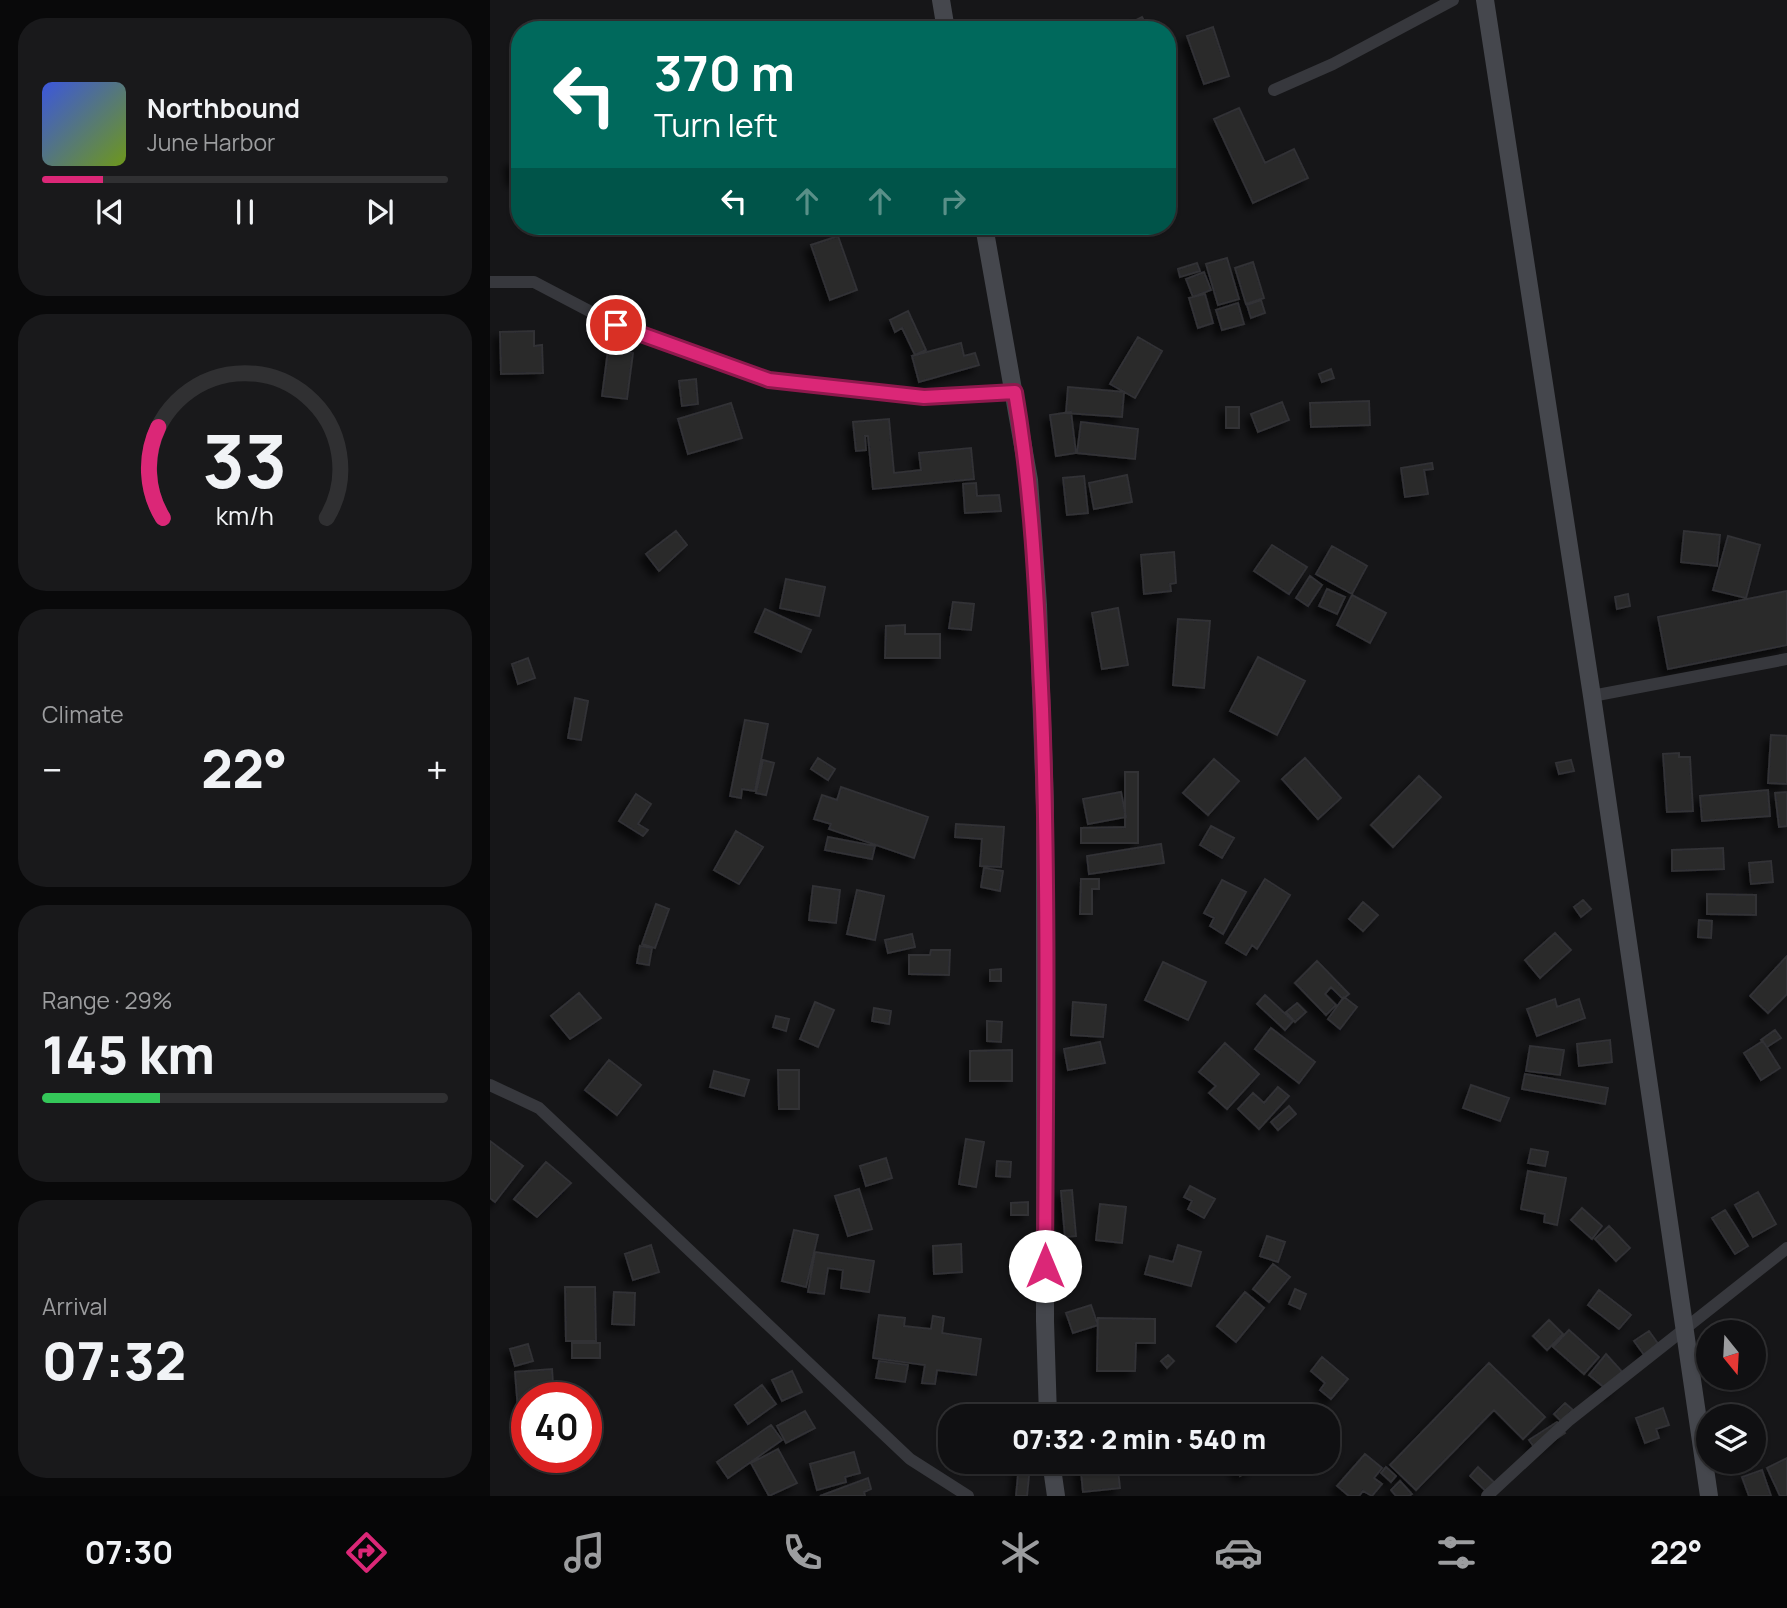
<!DOCTYPE html>
<html lang="en">
<head>
<meta charset="utf-8">
<style>
	body { margin:0; font-family:Manrope,sans-serif; background:#19191b; color:#f1f3f6; height:100vh; display:flex; flex-direction:column; font-size:26px; white-space:nowrap }
	* { box-sizing:border-box; margin:0 }
	p { font-size:23px; color:#9c9d9f }
	.icon { flex:none; width:38px; height:38px; fill:none; stroke:currentColor; stroke-width:2; stroke-linecap:round; stroke-linejoin:round }
	.map { position:relative; flex:1; overflow:hidden }
	.details { display:flex; flex-direction:column; gap:18px; padding:18px; background:#09090a; width:490px }
	.details>* { flex:none }
	.hud { position:absolute; left:21px; top:21px; width:665px; height:214px; border-radius:28px; box-shadow:0 2px 5px #0004,0 0 0 2px #303032; background:#00695c; color:#fff; overflow:hidden }
	.needle { width:46px; rotate:162deg }
	.tools { position:absolute; left:1206px; top:1320px; display:grid; gap:14px }
	.tools a { display:grid; place-items:center; width:70px; height:70px; border-radius:50%; background:#101012; box-shadow:0 2px 5px #0004,0 0 0 2px #303032; font-size:35px }
	.speed { position:absolute; left:21px; top:1382px; display:flex; gap:14px; font-size:35px; font-weight:700; text-align:center }
	.speed>* { display:grid; place-content:center; width:91px; height:91px; border-radius:50%; background:#101012; box-shadow:0 2px 5px #0004,0 0 0 2px #303032; line-height:1 }
	.speed .limit { border:10px solid #d22; background:#fff; color:#111 }
	.pin { position:absolute; display:grid; place-items:center; width:60px; height:60px; color:#fff; margin:-30px; border:4px solid #fff; border-radius:50%; box-shadow:0 2px 7px #0007 }
	.me { position:absolute; width:77px; margin:-38px; rotate:0deg; stroke-linejoin:round; filter:drop-shadow(0 0 5px #0008) }
	.turn { display:flex; align-items:center; gap:24px; height:147px; padding:0 28px; font-size:32px }
	.turn .icon { width:91px; height:91px; stroke-width:2.5 }
	.turn b { display:block; font-size:49px; line-height:60px }
	.lanes { display:flex; align-items:center; height:66px; padding:0 28px; background:#0003; justify-content:center; gap:35px; direction:ltr }
	.lanes .off { opacity:.35 }
	.big { font-size:52px; font-weight:800; line-height:1.1 }
	.details .tile { flex:1; display:flex; flex-direction:column; justify-content:center; gap:10px; min-width:0; padding:0 24px; border-radius:28px; background:#19191b }
	.details .dial { align-items:center; gap:0 }
	.dial svg { height:182px; overflow:visible; fill:none; stroke:#303032; stroke-width:7; stroke-linecap:round; text-anchor:middle }
	.dial text { fill:#f1f3f6; stroke:none }
	.song { display:flex; align-items:center; gap:21px }
	.cover { width:84px; height:84px; border-radius:10px; background:linear-gradient(135deg,hsl(230 70% 55%),hsl(80 70% 35%)) }
	.played { height:7px; border-radius:4px; background:linear-gradient(90deg,#db2777 15%,#303032 15%) }
	.keys { display:flex; justify-content:space-around; direction:ltr }
	.heat { display:flex; justify-content:space-between; align-items:center; font-size:38px; direction:ltr }
	.charge { height:10px; border-radius:5px; background:linear-gradient(90deg,#34c759 29%,#303032 0) }
	.trip { position:absolute; left:448px; top:1404px; width:402px; height:70px; border-radius:28px; background:#101012; box-shadow:0 2px 5px #0004,0 0 0 2px #303032; font-weight:800; line-height:70px; text-align:center }
	.tabs { display:flex; height:112px; justify-content:space-around; align-items:center; background:#060607; color:#9c9d9f }
	.tabs .icon { width:49px; height:49px }
	.tabs .on { color:#db2777 }
	.tabs b { font-size:32px; color:#f1f3f6 }
	main { display:flex; flex:1; min-height:0 }
	.map>svg:first-child { display:block }
	.building { fill:#29292c; stroke:#303034; stroke-width:2; filter:url(#shadow) }
	.lines { fill:none; stroke-linecap:round; stroke-linejoin:round }
	.street { stroke:#37383d; stroke-width:12 }
	.secondary { stroke:#45474d; stroke-width:18 }
	.route-casing { stroke:#8e194d; stroke-width:18 }
	.route { stroke:#db2777; stroke-width:12 }
</style>
</head>
<body>
<main>
<section class="details">
<div class="tile">
<div class="song"><i class="cover"></i><div><b>Northbound</b><p>June Harbor</p></div></div>
<div class="played"></div>
<div class="keys"><svg class="icon" aria-label="previous" viewBox="0 0 24 24"><path d="M18 5L8 12l10 7zM5 5v14"/></svg><svg class="icon" aria-label="pause" viewBox="0 0 24 24"><path d="M8 5v14M16 5v14"/></svg><svg class="icon" aria-label="next" viewBox="0 0 24 24"><path d="M6 5l10 7-10 7zM19 5v14"/></svg></div>
</div>
<div class="tile dial"><svg viewBox="0 0 100 80">
<path d="M14 69A42 42 0 1 1 86 69"/>
<path d="M14 69A42 42 0 0 1 12 29" stroke="#db2777"/>
<text x="50" y="56" font-size="32" font-weight="700">33</text>
<text x="50" y="72" font-size="11">km/h</text>
</svg></div>
<div class="tile"><p>Climate</p>
<div class="heat"><a>−</a><b class="big">22°</b><a>+</a></div>
</div>
<div class="tile"><p>Range · 29%</p><b class="big">145 km</b><div class="charge"></div></div>
<div class="tile"><p>Arrival</p><b class="big">07:32</b></div>
</section>
<div class="map">
<svg width="1297" height="1496" viewBox="0 0 1297 1496">
	<defs>
		<filter id="shadow"><feDropShadow dx="-6" dy="6" stdDeviation="3.5" flood-color="#0009"/></filter>
	</defs>
	<rect width="100%" height="100%" fill="#161618"/>
	<path class="building" d="M 652,17 L 659,30 L 630,30 L 630,28 Z
		M 723,27 L 739,76 L 714,84 L 697,36 Z
		M 749,108 L 775,163 L 804,149 L 818,178 L 763,203 L 724,119 Z
		M 30,160 L 30,179 L 23,180 L 21,161 Z
		M 348,236 L 367,290 L 340,300 L 321,245 Z
		M 737,258 L 749,299 L 728,305 L 716,264 Z
		M 763,262 L 774,298 L 756,304 L 745,268 Z
		M 707,263 L 710,271 L 690,277 L 688,269 Z
		M 714,272 L 721,290 L 703,297 L 696,279 Z
		M 715,294 L 723,323 L 708,328 L 699,298 Z
		M 771,300 L 775,313 L 761,318 L 757,305 Z
		M 748,303 L 754,324 L 732,330 L 726,310 Z
		M 418,311 L 436,350 L 425,355 L 412,328 L 405,332 L 400,320 Z
		M 44,331 L 44,346 L 52,345 L 53,373 L 11,374 L 10,332 Z
		M 648,337 L 672,351 L 645,398 L 620,384 Z
		M 471,343 L 474,356 L 485,353 L 489,365 L 429,382 L 422,356 Z
		M 118,350 L 143,353 L 137,399 L 112,396 Z
		M 841,369 L 844,378 L 832,382 L 829,374 Z
		M 206,379 L 208,404 L 192,406 L 189,381 Z
		M 578,387 L 634,392 L 632,417 L 576,413 Z
		M 879,401 L 880,425 L 821,427 L 820,403 Z
		M 792,402 L 799,420 L 768,432 L 761,414 Z
		M 241,403 L 252,438 L 198,454 L 188,419 Z
		M 736,407 L 749,407 L 749,428 L 736,428 Z
		M 581,412 L 586,453 L 566,456 L 560,415 Z
		M 399,419 L 404,473 L 431,470 L 429,453 L 481,448 L 484,479 L 383,489 L 378,436 L 375,436 L 376,450 L 366,451 L 363,422 Z
		M 591,422 L 648,429 L 645,459 L 587,453 Z
		M 942,463 L 943,469 L 934,470 L 938,494 L 915,497 L 911,468 Z
		M 637,475 L 642,502 L 604,509 L 599,483 Z
		M 594,476 L 598,513 L 577,515 L 573,478 Z
		M 486,483 L 487,496 L 509,495 L 511,511 L 475,513 L 473,484 Z
		M 186,531 L 197,545 L 169,571 L 156,554 Z
		M 1194,531 L 1230,535 L 1227,566 L 1191,562 Z
		M 1238,536 L 1270,545 L 1256,598 L 1223,590 Z
		M 782,545 L 817,567 L 799,594 L 764,571 Z
		M 842,546 L 877,566 L 862,594 L 826,574 Z
		M 684,552 L 686,583 L 680,584 L 681,591 L 654,594 L 651,555 Z
		M 820,576 L 832,585 L 818,606 L 806,598 Z
		M 296,579 L 335,587 L 329,616 L 290,608 Z
		M 837,589 L 855,597 L 847,614 L 829,606 Z
		M 1297,591 L 1297,645 L 1178,669 L 1168,617 Z
		M 1138,594 L 1140,606 L 1127,609 L 1125,597 Z
		M 862,595 L 896,613 L 880,643 L 847,625 Z
		M 463,602 L 484,604 L 481,630 L 459,628 Z
		M 628,608 L 638,665 L 612,669 L 602,613 Z
		M 275,609 L 321,630 L 311,652 L 265,632 Z
		M 688,619 L 720,621 L 714,688 L 683,685 Z
		M 415,625 L 415,634 L 450,634 L 450,658 L 395,658 L 396,626 Z
		M 768,657 L 815,681 L 787,735 L 740,711 Z
		M 38,658 L 45,678 L 28,684 L 22,664 Z
		M 85,698 L 98,701 L 91,740 L 78,738 Z
		M 255,720 L 278,724 L 265,791 L 252,789 L 251,798 L 240,796 Z
		M 1281,735 L 1297,736 L 1297,784 L 1278,783 Z
		M 1189,753 L 1189,757 L 1200,757 L 1203,811 L 1177,812 L 1173,754 Z
		M 328,758 L 345,769 L 338,780 L 321,769 Z
		M 815,758 L 851,798 L 828,819 L 792,779 Z
		M 724,759 L 749,781 L 718,815 L 693,793 Z
		M 273,760 L 284,763 L 276,795 L 266,793 Z
		M 1081,760 L 1084,771 L 1069,774 L 1066,763 Z
		M 635,772 L 648,772 L 648,843 L 591,843 L 591,828 L 635,827 Z
		M 929,776 L 951,797 L 903,847 L 881,825 Z
		M 351,787 L 438,817 L 424,858 L 339,829 L 341,824 L 324,819 L 332,795 L 347,800 Z
		M 1278,790 L 1280,816 L 1212,821 L 1210,796 Z
		M 631,792 L 636,817 L 598,824 L 593,799 Z
		M 1297,792 L 1297,826 L 1289,827 L 1285,793 Z
		M 146,794 L 161,804 L 148,824 L 158,830 L 153,836 L 129,821 Z
		M 466,824 L 514,827 L 511,867 L 490,866 L 492,839 L 465,837 Z
		M 721,826 L 744,838 L 732,858 L 710,845 Z
		M 246,831 L 273,847 L 249,884 L 224,870 Z
		M 338,837 L 385,846 L 382,859 L 335,850 Z
		M 671,844 L 674,863 L 599,874 L 597,856 Z
		M 1233,848 L 1234,869 L 1182,871 L 1182,850 Z
		M 1281,861 L 1283,882 L 1261,884 L 1259,863 Z
		M 494,868 L 513,871 L 510,891 L 491,887 Z
		M 591,879 L 609,879 L 609,889 L 602,889 L 602,914 L 590,914 Z
		M 775,879 L 800,895 L 767,949 L 762,945 L 756,955 L 736,943 Z
		M 732,880 L 756,892 L 733,934 L 720,926 L 724,918 L 714,913 Z
		M 323,886 L 350,890 L 346,923 L 319,920 Z
		M 367,890 L 394,896 L 385,940 L 357,934 Z
		M 1217,894 L 1266,895 L 1266,915 L 1217,914 Z
		M 1093,900 L 1101,909 L 1091,917 L 1084,907 Z
		M 873,902 L 888,915 L 873,931 L 859,919 Z
		M 166,904 L 179,909 L 165,948 L 152,944 Z
		M 1209,920 L 1222,921 L 1221,938 L 1208,937 Z
		M 1065,933 L 1081,950 L 1050,978 L 1035,960 Z
		M 422,934 L 425,947 L 398,953 L 395,940 Z
		M 150,946 L 162,948 L 159,965 L 147,963 Z
		M 441,950 L 460,950 L 459,975 L 419,974 L 419,955 L 440,955 Z
		M 1297,956 L 1297,994 L 1278,1013 L 1260,996 Z
		M 827,961 L 859,994 L 853,999 L 841,987 L 835,994 L 846,1005 L 836,1015 L 805,983 Z
		M 673,962 L 716,982 L 698,1020 L 655,1000 Z
		M 511,969 L 511,981 L 500,981 L 500,970 Z
		M 89,993 L 111,1018 L 80,1039 L 61,1016 Z
		M 775,995 L 803,1021 L 795,1030 L 767,1004 Z
		M 854,997 L 867,1007 L 850,1029 L 838,1019 Z
		M 1065,999 L 1067,1007 L 1089,999 L 1095,1018 L 1047,1036 L 1037,1009 Z
		M 325,1002 L 344,1010 L 328,1047 L 310,1039 Z
		M 583,1002 L 616,1005 L 613,1037 L 581,1035 Z
		M 807,1003 L 816,1012 L 805,1022 L 796,1012 Z
		M 384,1008 L 401,1011 L 399,1024 L 382,1021 Z
		M 286,1016 L 299,1019 L 296,1031 L 283,1027 Z
		M 497,1021 L 512,1022 L 511,1042 L 497,1041 Z
		M 781,1028 L 825,1062 L 809,1083 L 765,1049 Z
		M 1285,1030 L 1291,1038 L 1277,1047 L 1271,1040 Z
		M 1120,1040 L 1122,1062 L 1089,1066 L 1087,1044 Z
		M 1273,1041 L 1290,1068 L 1271,1080 L 1254,1053 Z
		M 610,1042 L 615,1063 L 578,1070 L 574,1049 Z
		M 735,1043 L 769,1074 L 737,1109 L 719,1093 L 726,1086 L 709,1072 Z
		M 1040,1046 L 1074,1050 L 1070,1075 L 1036,1071 Z
		M 522,1050 L 522,1081 L 480,1081 L 480,1051 Z
		M 119,1060 L 151,1085 L 127,1115 L 95,1090 Z
		M 288,1070 L 309,1070 L 309,1109 L 289,1109 Z
		M 224,1071 L 259,1080 L 254,1096 L 220,1087 Z
		M 1035,1074 L 1118,1088 L 1115,1104 L 1032,1089 Z
		M 981,1085 L 1019,1098 L 1010,1121 L 973,1108 Z
		M 788,1087 L 799,1096 L 769,1129 L 748,1109 L 763,1093 L 774,1103 Z
		M 799,1106 L 806,1114 L 788,1130 L 781,1122 Z
		M 476,1139 L 494,1142 L 486,1187 L 469,1184 Z
		M 0,1141 L 33,1166 L 5,1202 L 0,1198 Z
		M 1041,1149 L 1058,1152 L 1055,1166 L 1038,1163 Z
		M 396,1158 L 402,1178 L 376,1186 L 370,1166 Z
		M 507,1161 L 521,1162 L 520,1177 L 506,1176 Z
		M 56,1162 L 81,1183 L 47,1217 L 24,1199 Z
		M 1038,1171 L 1076,1178 L 1067,1225 L 1054,1222 L 1055,1214 L 1031,1209 Z
		M 700,1186 L 725,1199 L 714,1218 L 698,1209 L 702,1201 L 694,1197 Z
		M 369,1189 L 382,1229 L 358,1236 L 345,1196 Z
		M 582,1190 L 586,1236 L 575,1237 L 571,1191 Z
		M 1268,1192 L 1286,1224 L 1263,1237 L 1245,1205 Z
		M 538,1202 L 538,1215 L 521,1215 L 521,1203 Z
		M 610,1204 L 636,1207 L 632,1243 L 606,1240 Z
		M 1092,1208 L 1112,1226 L 1102,1239 L 1081,1220 Z
		M 1235,1210 L 1258,1246 L 1245,1254 L 1222,1218 Z
		M 1119,1226 L 1140,1248 L 1126,1261 L 1105,1239 Z
		M 304,1230 L 328,1235 L 316,1287 L 292,1281 Z
		M 777,1236 L 795,1242 L 788,1262 L 770,1256 Z
		M 471,1244 L 472,1272 L 444,1274 L 443,1246 Z
		M 161,1245 L 169,1272 L 143,1280 L 135,1254 Z
		M 688,1245 L 711,1252 L 701,1286 L 655,1274 L 660,1256 L 683,1262 Z
		M 325,1252 L 384,1261 L 379,1292 L 351,1288 L 353,1270 L 338,1268 L 334,1294 L 318,1292 Z
		M 783,1264 L 800,1277 L 779,1302 L 763,1289 Z
		M 75,1287 L 105,1287 L 106,1341 L 76,1341 Z
		M 805,1289 L 816,1294 L 810,1309 L 799,1304 Z
		M 1109,1290 L 1141,1315 L 1129,1329 L 1098,1305 Z
		M 124,1292 L 145,1293 L 144,1325 L 122,1324 Z
		M 755,1292 L 774,1308 L 746,1342 L 727,1326 Z
		M 601,1305 L 608,1325 L 583,1333 L 576,1313 Z
		M 389,1315 L 415,1318 L 414,1326 L 441,1329 L 443,1316 L 454,1318 L 452,1333 L 491,1339 L 486,1375 L 447,1370 L 445,1384 L 432,1383 L 435,1365 L 383,1358 Z
		M 608,1318 L 665,1319 L 665,1343 L 646,1343 L 645,1371 L 607,1371 Z
		M 1059,1320 L 1073,1334 L 1057,1350 L 1043,1336 Z
		M 1079,1330 L 1109,1357 L 1094,1374 L 1063,1347 Z
		M 1159,1331 L 1169,1345 L 1155,1356 L 1144,1341 Z
		M 82,1343 L 110,1343 L 110,1358 L 82,1358 Z
		M 38,1344 L 43,1361 L 25,1366 L 20,1349 Z
		M 1116,1354 L 1135,1375 L 1121,1393 L 1099,1375 Z
		M 678,1355 L 684,1361 L 677,1368 L 671,1361 Z
		M 832,1357 L 858,1379 L 841,1399 L 830,1390 L 835,1383 L 821,1371 Z
		M 389,1361 L 418,1365 L 415,1382 L 386,1378 Z
		M 999,1363 L 1055,1417 L 1033,1439 L 1004,1410 L 926,1490 L 900,1465 Z
		M 62,1369 L 64,1398 L 37,1398 L 37,1409 L 28,1410 L 25,1372 Z
		M 302,1371 L 312,1392 L 292,1401 L 282,1380 Z
		M 272,1385 L 286,1404 L 258,1424 L 245,1405 Z
		M 1075,1403 L 1083,1410 L 1072,1422 L 1064,1414 Z
		M 1173,1408 L 1179,1425 L 1166,1429 L 1169,1438 L 1155,1443 L 1146,1418 Z
		M 315,1411 L 325,1428 L 296,1443 L 287,1426 Z
		M 1067,1422 L 1075,1433 L 1047,1451 L 1039,1440 Z
		M 281,1425 L 292,1440 L 238,1478 L 227,1462 Z
		M 288,1449 L 307,1483 L 279,1496 L 261,1463 Z
		M 364,1452 L 370,1473 L 355,1477 L 356,1482 L 327,1490 L 320,1464 Z
		M 875,1454 L 892,1468 L 884,1478 L 892,1484 L 882,1496 L 873,1491 L 869,1496 L 859,1496 L 847,1486 Z
		M 1297,1458 L 1297,1496 L 1290,1496 L 1277,1468 Z
		M 590,1461 L 627,1461 L 630,1488 L 593,1492 Z
		M 758,1461 L 762,1470 L 750,1476 L 745,1466 Z
		M 529,1465 L 540,1466 L 537,1496 L 526,1496 Z
		M 896,1467 L 906,1476 L 901,1482 L 891,1473 Z
		M 988,1467 L 1009,1487 L 1001,1496 L 980,1476 Z
		M 1272,1470 L 1281,1496 L 1259,1496 L 1252,1477 Z
		M 378,1478 L 381,1489 L 374,1492 L 375,1496 L 330,1496 Z
		M 910,1481 L 922,1494 L 919,1496 L 906,1496 L 901,1490 Z"/>
	<g class="lines">
		<path class="street" d="M 784,90 L 843,64 L 963,0
			M 0,282 L 44,282 L 126,325 L 279,380 L 434,397 L 525,392
			M 1102,696 L 1297,659
			M 0,1085 L 49,1108 L 420,1459 L 478,1496
			M 997,1496 L 1078,1421 L 1297,1248"/>
		<path class="secondary" d="M 451,0 L 456,30
			M 995,0 L 1102,696 L 1219,1496
			M 494,226 L 539,480 L 548,605 L 555,806 L 555,1321 L 558,1416
			M 561,1461 L 566,1496"/>
	</g>
	<g class="lines">
		<g class="route-casing">
			<path id="route" d="M 126,325 L 279,380 L 434,397 L 525,392 C 543,497 547,602 552,709 C 559,894 556,1081 555,1266"/>
		</g>
		<use href="#route" class="route"/>
	</g>
</svg>
<div class="tools">
<a><svg class="needle" viewBox="-14 -14 28 28"><path d="M0-13l5 13h-10z" fill="#e53935"/><path d="M0 13l5-13h-10z" fill="#9c9d9f"/></svg></a>
<a><svg class="icon" aria-label="layers" viewBox="0 0 24 24"><path d="M12 4l9 5-9 5-9-5zM3 14l9 5 9-5"/></svg></a>
</div>
<div class="speed"><div class="limit">40</div></div>
<div class="pin" style="left:126px;top:325px;background:#d93025"><svg class="icon" aria-label="arrive" viewBox="0 0 24 24"><path d="M6 21V4h12l-3 4 3 4H6"/></svg></div>
<svg class="me" style="left:555px;top:1266px" viewBox="-20 -20 40 40"><circle r="19" fill="#fff"/><path d="M0-13L10 11 0 6-10 11z" fill="#db2777"/></svg>
<div class="trip">07:32 · 2 min · 540 m</div>
<div class="hud">
<div class="turn"><svg class="icon" aria-label="left" viewBox="0 0 24 24"><path d="M17 20v-9H6M10 6l-5 5 5 5"/></svg><div><b>370 m</b>Turn left</div></div>
<div class="lanes"><svg class="icon" aria-label="left" viewBox="0 0 24 24"><path d="M17 20v-9H6M10 6l-5 5 5 5"/></svg><svg class="icon off" aria-label="ahead" viewBox="0 0 24 24"><path d="M12 20V5M6 11l6-6 6 6"/></svg><svg class="icon off" aria-label="ahead" viewBox="0 0 24 24"><path d="M12 20V5M6 11l6-6 6 6"/></svg><svg class="icon off" aria-label="right" viewBox="0 0 24 24"><path d="M7 20v-9h11M14 6l5 5-5 5"/></svg></div>
</div>
</div>
</main>
<nav class="tabs">
<b>07:30</b>
<svg class="icon on" aria-label="directions" viewBox="0 0 24 24"><path d="M12 3l9 9-9 9-9-9zM9 14v-3h6M13 9l2 2-2 2"/></svg>
<svg class="icon" aria-label="music" viewBox="0 0 24 24"><path d="M9 18V5l10-2v13"/><circle cx="6" cy="18" r="3"/><circle cx="16" cy="16" r="3"/></svg>
<svg class="icon" aria-label="phone" viewBox="0 0 24 24"><path d="M5 4h4l2 5-3 2q2 4 5 5l2-3 5 2v4C11 20 4 13 5 4z"/></svg>
<svg class="icon" aria-label="climate" viewBox="0 0 24 24"><path d="M12 3v18M4 7l16 10M4 17L20 7"/></svg>
<svg class="icon" aria-label="car" viewBox="0 0 24 24"><path d="M5 17H2v-5l4-1 3-4h7l3 4 3 1v5h-3M9 17h6M6 11h13"/><circle cx="7" cy="17" r="2"/><circle cx="17" cy="17" r="2"/></svg>
<svg class="icon" aria-label="filters" viewBox="0 0 24 24"><path d="M4 7h16M4 17h16"/><circle cx="9" cy="7" r="2"/><circle cx="15" cy="17" r="2"/></svg>
<b>22°</b>
</nav>
</body>
</html>
